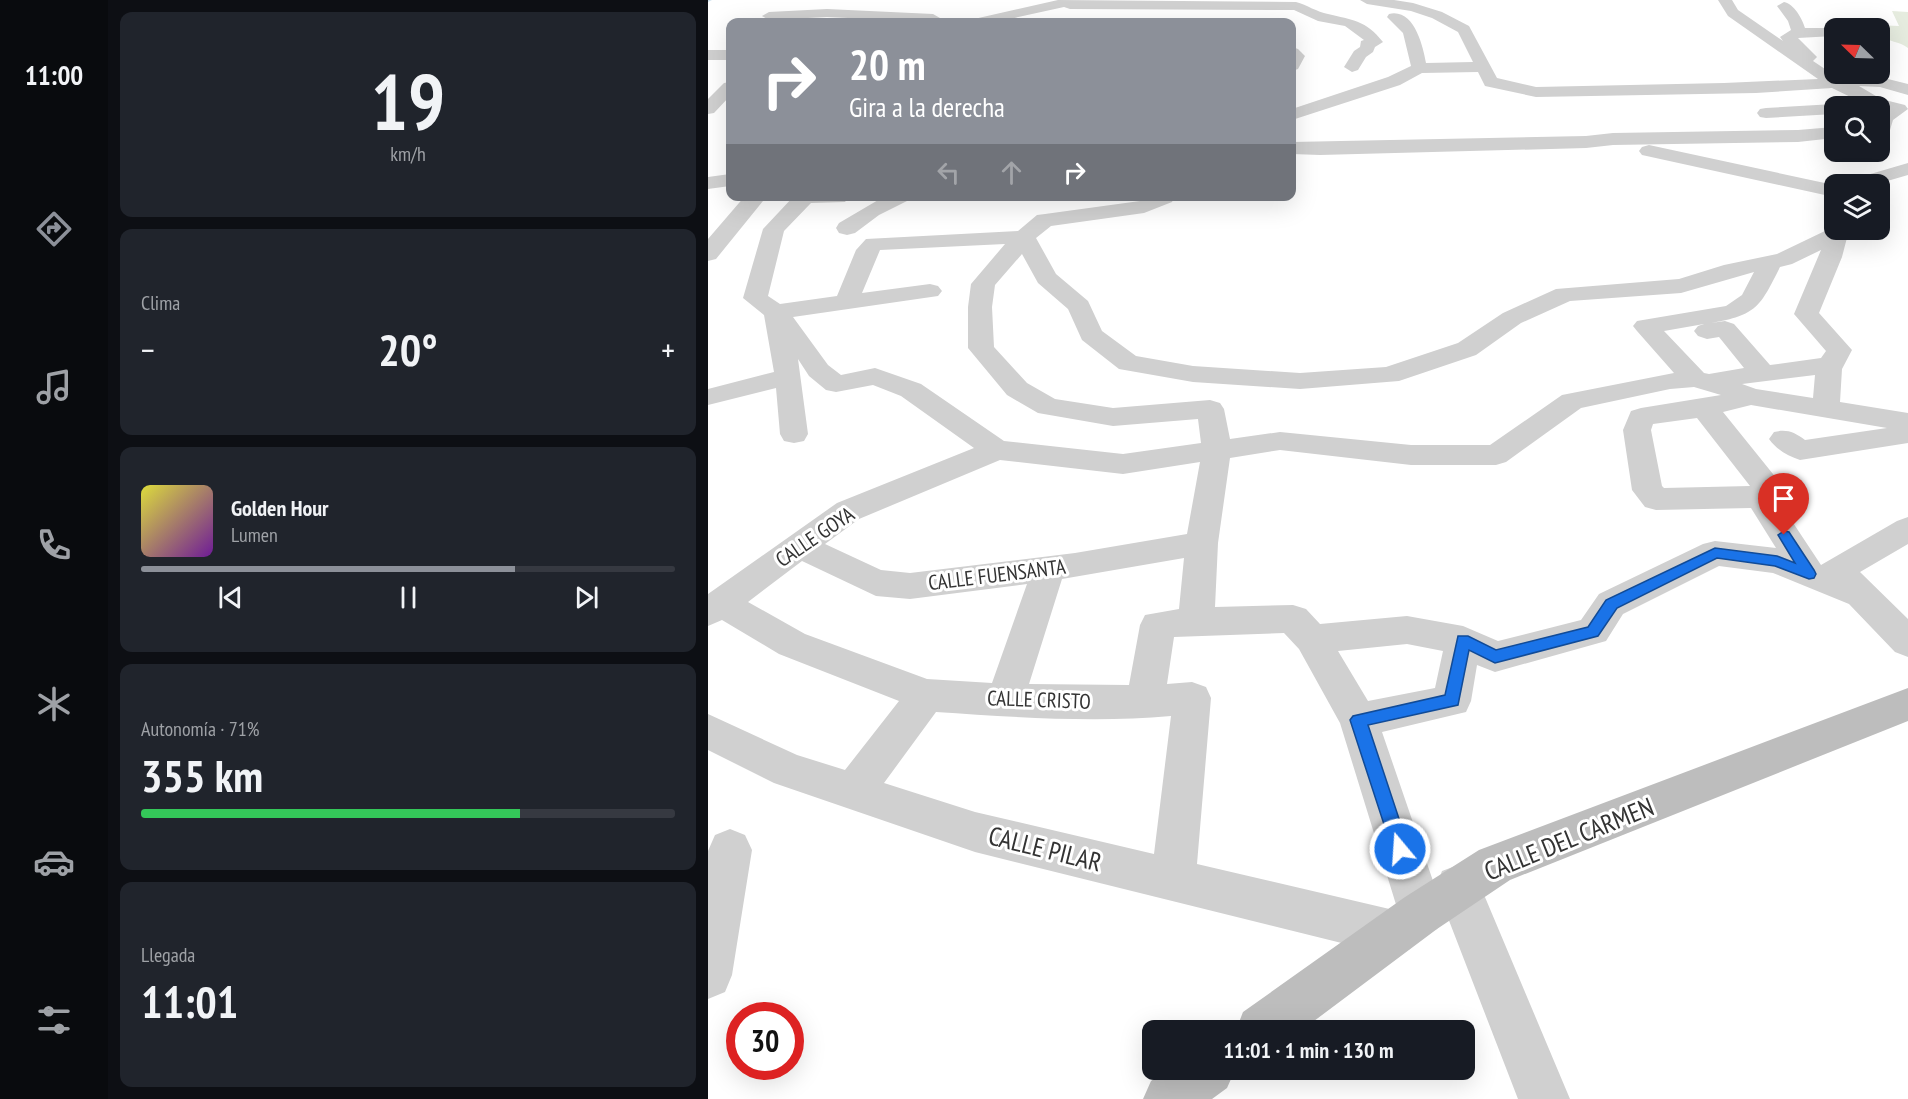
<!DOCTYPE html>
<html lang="es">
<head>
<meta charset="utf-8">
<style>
	body { margin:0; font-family:"PT Sans Narrow",sans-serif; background:#20242c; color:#f1f3f6; height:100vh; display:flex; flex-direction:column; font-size:22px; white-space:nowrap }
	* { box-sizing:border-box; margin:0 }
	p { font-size:20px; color:#9ea1a6 }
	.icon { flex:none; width:33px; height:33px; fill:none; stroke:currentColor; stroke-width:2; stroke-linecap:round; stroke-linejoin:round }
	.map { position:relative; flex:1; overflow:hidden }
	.details { display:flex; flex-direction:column; gap:12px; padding:12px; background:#0d0f14; width:600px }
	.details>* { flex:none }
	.banner { position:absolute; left:18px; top:18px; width:570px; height:183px; border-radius:12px; box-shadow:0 6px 24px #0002; background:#8c9099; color:#fff; overflow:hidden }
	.needle { width:39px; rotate:293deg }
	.controls { position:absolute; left:1116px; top:18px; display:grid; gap:12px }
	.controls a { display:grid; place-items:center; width:66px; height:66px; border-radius:12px; background:#171b24; box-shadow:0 6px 24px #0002; font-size:30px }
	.speed { position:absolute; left:18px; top:1002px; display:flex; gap:12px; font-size:30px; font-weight:700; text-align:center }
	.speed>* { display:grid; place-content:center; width:78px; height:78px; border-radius:50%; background:#171b24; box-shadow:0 6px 24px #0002; line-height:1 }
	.speed .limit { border:9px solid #d22; background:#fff; color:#111 }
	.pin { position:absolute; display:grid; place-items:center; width:51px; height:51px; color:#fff; margin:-62px -26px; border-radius:50% 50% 50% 0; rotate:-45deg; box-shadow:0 0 6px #0007 }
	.pin .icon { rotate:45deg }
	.me { position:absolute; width:66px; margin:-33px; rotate:342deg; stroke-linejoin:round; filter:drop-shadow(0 0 4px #0008) }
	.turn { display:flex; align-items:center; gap:21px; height:126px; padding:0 24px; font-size:27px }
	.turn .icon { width:78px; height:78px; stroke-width:2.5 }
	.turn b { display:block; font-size:42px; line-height:51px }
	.lanes { display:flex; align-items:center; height:57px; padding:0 24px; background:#0003; justify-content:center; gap:30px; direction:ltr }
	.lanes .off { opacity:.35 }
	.big { font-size:45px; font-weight:700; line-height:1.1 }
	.details .tile { flex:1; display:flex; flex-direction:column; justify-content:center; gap:9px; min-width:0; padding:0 21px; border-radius:12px; background:#20242c }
	.details .dial { align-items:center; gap:0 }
	.dial b { font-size:78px; line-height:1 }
	.song { display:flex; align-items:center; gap:18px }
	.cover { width:72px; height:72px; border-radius:9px; background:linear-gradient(135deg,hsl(60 70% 55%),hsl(280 70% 35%)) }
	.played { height:6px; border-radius:3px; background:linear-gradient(90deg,#8c9099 70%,#363941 70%) }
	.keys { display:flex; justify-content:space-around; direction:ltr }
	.heat { display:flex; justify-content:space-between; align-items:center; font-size:33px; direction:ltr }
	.charge { height:9px; border-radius:4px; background:linear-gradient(90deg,#34c759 71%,#363941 0) }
	.trip { position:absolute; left:434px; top:1020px; width:333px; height:60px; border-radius:12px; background:#171b24; box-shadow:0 6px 24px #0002; font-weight:700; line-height:60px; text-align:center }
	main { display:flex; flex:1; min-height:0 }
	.tab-bar { display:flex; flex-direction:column; width:108px; justify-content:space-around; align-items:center; background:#090b0e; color:#9ea1a6 }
	.tab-bar .icon { width:42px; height:42px }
	.tab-bar .active { color:#8c9099 }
	.tab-bar b { font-size:27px; color:#f1f3f6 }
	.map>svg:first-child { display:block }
	.green { fill:#e6ecdf }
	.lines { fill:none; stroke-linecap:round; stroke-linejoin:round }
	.stream { fill:#cfe2ee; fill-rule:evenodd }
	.street { fill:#d0d0d0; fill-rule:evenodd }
	.secondary { fill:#bdbdbd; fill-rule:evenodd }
	.route { fill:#1a73e8; stroke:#114b97; stroke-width:1.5 }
	.labels { text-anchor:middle; stroke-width:6; stroke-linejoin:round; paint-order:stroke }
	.street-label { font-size:21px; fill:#333; stroke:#fff }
	.near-street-label { font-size:26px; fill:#333; stroke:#fff }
</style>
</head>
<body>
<main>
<nav class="tab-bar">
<b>11:00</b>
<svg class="icon active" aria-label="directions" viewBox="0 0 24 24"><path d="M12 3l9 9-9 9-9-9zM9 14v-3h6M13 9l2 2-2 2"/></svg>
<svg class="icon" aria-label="music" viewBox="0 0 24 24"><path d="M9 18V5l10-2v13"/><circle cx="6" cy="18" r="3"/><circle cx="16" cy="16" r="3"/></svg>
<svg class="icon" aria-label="phone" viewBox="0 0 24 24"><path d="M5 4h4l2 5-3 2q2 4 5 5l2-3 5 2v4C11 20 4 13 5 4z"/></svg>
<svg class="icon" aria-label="climate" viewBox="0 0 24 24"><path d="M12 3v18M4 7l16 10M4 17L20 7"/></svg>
<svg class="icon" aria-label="car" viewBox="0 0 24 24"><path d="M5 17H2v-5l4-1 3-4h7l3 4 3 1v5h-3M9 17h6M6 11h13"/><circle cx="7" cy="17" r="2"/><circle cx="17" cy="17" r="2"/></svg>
<svg class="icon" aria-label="filters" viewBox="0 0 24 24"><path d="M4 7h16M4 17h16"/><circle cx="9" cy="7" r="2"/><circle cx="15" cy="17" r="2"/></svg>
</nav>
<section class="details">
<div class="tile dial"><b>19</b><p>km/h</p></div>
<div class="tile"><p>Clima</p>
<div class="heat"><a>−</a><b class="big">20°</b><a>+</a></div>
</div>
<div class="tile">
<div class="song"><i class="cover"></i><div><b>Golden Hour</b><p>Lumen</p></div></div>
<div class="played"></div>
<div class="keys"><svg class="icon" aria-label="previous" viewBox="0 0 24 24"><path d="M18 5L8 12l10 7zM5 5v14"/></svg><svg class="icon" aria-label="pause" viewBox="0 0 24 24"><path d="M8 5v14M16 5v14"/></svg><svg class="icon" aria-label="next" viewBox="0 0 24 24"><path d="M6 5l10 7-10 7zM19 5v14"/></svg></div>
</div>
<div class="tile"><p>Autonomía · 71%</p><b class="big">355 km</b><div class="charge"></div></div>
<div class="tile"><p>Llegada</p><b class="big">11:01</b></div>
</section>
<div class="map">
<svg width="1200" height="1099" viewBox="0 0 1200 1099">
	<rect width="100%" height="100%" fill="#fff"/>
	<path class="green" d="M 1184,11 L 1200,12 L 1200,48 C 1191,41 1181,42 1172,36 L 1172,28 L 1149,28 L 1145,24 L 1191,26 Z"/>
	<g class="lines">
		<path class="stream" d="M 0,0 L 4,0 L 0,2 Z"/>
		<path class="street" d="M 350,0 L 588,2 C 599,5 609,12 620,14 C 644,20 658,20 675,42 L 667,47 L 665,52 L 658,57 L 650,70 L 644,72 L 636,67 L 646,51 L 652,47 L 653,41 L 656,40 L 637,26 L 610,21 L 586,10 L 362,9 L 356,7 L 288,22 L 264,22 L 266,19 Z
			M 652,0 L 686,0 L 705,3 L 734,12 L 761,26 L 789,78 L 828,87 L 1016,83 L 1110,79 L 1020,16 L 1010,0 L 1024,0 L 1030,10 L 1075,41 L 1072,37 L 1083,30 L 1080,21 L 1069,6 L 1076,2 C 1086,4 1094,18 1097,28 L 1130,28 L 1126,28 L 1126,36 L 1090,38 L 1109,57 L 1105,61 L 1129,77 L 1172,77 L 1200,84 L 1200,95 L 1172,87 L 1151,86 L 1173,99 L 1197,105 L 1200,109 L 1185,120 L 1182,130 L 1172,132 L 1172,113 L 1176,110 L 1172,109 L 1172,106 L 1161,106 L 1124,88 L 1048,93 L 828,97 L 777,86 L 770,72 L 714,73 L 692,85 L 584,120 L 584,109 L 680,77 L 703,66 L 695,33 L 679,17 L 681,14 C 706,8 715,46 718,63 L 765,62 L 750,32 L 724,18 L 703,11 L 659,4 Z
			M 119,9 L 225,14 L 232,18 L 225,22 L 119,17 L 61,20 L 54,16 L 61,12 Z
			M 584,47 L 590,49 L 597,56 L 590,69 L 584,71 Z
			M 0,50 L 22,50 L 22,60 L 0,60 Z
			M 22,82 L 22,96 L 6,113 L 0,114 L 0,99 L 16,83 Z
			M 1126,104 L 1133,106 L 1126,106 L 1126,114 L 1058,118 L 1052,117 L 1049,113 L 1052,109 L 1058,108 Z
			M 1126,127 L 1126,138 L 1090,142 L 905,145 L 878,148 L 612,155 L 584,154 L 584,142 L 878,136 L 905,133 L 1090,130 Z
			M 941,145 L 1126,185 L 1126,197 L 934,155 L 931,151 L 934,147 Z
			M 1200,163 L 1200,175 L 1169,184 L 1139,184 L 1142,180 Z
			M 22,174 L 22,186 L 0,189 L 0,177 Z
			M 37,196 L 59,196 L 8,259 L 0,261 L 0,239 Z
			M 86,196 L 140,198 L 137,202 L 103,203 L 76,231 L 60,296 L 72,304 L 129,296 L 148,250 L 158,239 L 310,231 L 329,215 L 337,214 L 432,201 L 443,196 L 467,196 L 464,202 L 436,213 L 343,226 L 328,238 L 348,274 L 380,301 L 394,331 L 428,356 L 485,366 L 592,373 L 678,367 L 750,343 L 795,313 L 848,289 L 971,279 L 1016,265 L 1069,254 L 1119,230 L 1122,225 L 1126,224 L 1126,230 L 1141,230 L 1134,257 L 1111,313 L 1144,350 L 1134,369 L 1132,402 L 1200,413 L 1200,443 L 1092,460 C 1080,456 1069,450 1061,439 L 1066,432 C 1079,429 1086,432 1097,440 L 1179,428 L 1043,405 L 1015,412 L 1069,479 L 1073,486 L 1068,497 L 1113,565 L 1189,521 L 1200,517 L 1200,544 L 1152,572 L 1200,619 L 1200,657 L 1187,652 L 1141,604 L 1065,573 L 1011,566 L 915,614 L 898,641 L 787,672 L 769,665 L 763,701 L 758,712 L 674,732 L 736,913 L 729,929 L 713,936 L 709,934 L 702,949 L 686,956 L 267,852 L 66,783 L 0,750 L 0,714 L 89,755 L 137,770 L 191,701 L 71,654 L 14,620 L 0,626 L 0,594 L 129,503 L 266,448 L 193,396 L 165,385 L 128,392 L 118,390 L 101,376 L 90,359 L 100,434 L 96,441 L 86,443 L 76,441 L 72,434 L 68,388 L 0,405 L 0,389 L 66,372 L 56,315 L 35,298 L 55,229 ZM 297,244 L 263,284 L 260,307 L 260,348 L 299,395 L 330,413 L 405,426 L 490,419 L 493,443 L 415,454 L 296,441 L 213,384 L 167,368 L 133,375 L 120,365 L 85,317 L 230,296 L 234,291 L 230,286 L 222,284 L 154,293 L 172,250 ZM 1113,250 L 1086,314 L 1118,351 L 1113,358 L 1062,365 L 1026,324 L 1017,321 L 1003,323 C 1049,315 1052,307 1072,267 L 1084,264 ZM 314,254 L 330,283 L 360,309 L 374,340 L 411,369 L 485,382 L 592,389 L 691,381 L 768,355 L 813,323 L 862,301 L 973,293 L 1046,272 L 1034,295 L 1018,306 L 929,321 L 925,326 L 929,331 L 966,373 L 854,395 L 782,445 L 703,445 L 572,432 L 522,439 L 516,409 L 512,403 L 502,400 L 405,408 L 347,399 L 319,383 L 286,347 L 284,307 L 287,285 ZM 996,324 L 990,326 L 986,331 L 990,336 L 999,339 L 1011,337 L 1036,368 L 1001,374 L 996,373 L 956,331 ZM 1107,375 L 1105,398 L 1048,389 L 1034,384 ZM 986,387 L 1013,395 L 933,408 L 923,411 L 915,430 L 924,490 L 937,507 L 948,510 L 1043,508 L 1068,548 L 1007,541 L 995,544 L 891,594 L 873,620 L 790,641 L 755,626 L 699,616 L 612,624 L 598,609 L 585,605 L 507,607 L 510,543 L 522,458 L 572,450 L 703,465 L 788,465 L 798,462 L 873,408 L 962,389 ZM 989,418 L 1042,486 L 956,488 L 954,486 L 943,430 L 945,424 ZM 292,460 L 415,474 L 492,462 L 479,534 L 367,553 L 202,573 L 173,570 L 117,544 L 151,519 ZM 476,558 L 471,609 L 437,615 L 432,625 L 421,685 L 321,684 L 354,579 ZM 94,561 L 168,596 L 202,599 L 319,584 L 284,683 L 219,679 L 97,634 L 40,602 ZM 576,633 L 591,649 L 632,723 L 690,911 L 489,864 L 503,698 L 498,687 L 484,682 L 459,684 L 466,637 ZM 699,644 L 735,651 L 727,688 L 660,701 L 630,651 ZM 228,712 C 305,717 385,723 463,716 L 446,854 L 267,812 L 176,783 Z
			M 177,196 L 204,196 L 201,200 L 171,215 L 147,233 L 139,235 L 131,233 L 128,228 L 131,223 Z
			M 22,829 L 37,835 L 44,850 L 24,975 L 17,992 L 0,999 L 0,851 L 7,835 Z
			M 750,865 L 766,871 L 862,1099 L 810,1099 L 728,887 L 734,871 Z"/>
		<path class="secondary" d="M 1200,688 L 1200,721 L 802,880 L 729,929 L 594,1030 L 528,1030 L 535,1012 L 697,897 L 771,850 Z
			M 458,1070 L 527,1070 L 519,1088 L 504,1099 L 435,1099 L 443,1081 Z"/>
	</g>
	<path class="route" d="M 1076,531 L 1081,532 L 1106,570 L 1108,574 L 1106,578 L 1101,579 L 1067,566 L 1009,558 L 909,608 L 890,636 L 787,663 L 761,650 L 750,705 L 660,725 L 701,849 L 699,855 L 692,858 L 686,855 L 642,720 L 645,716 L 737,695 L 750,636 L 760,636 L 788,650 L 880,627 L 898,600 L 1003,550 L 1007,548 L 1069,556 L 1087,563 L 1070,535 Z"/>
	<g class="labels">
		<g class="street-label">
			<text transform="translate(107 537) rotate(-34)" y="7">CALLE GOYA</text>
			<text transform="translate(289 575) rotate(-7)" y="7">CALLE FUENSANTA</text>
			<text transform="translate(331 700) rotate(2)" y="7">CALLE CRISTO</text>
		</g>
		<g class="near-street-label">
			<text transform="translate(861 839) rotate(-22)" y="9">CALLE DEL CARMEN</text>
			<text transform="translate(337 849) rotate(14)" y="9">CALLE PILAR</text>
		</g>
	</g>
</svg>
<div class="controls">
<a><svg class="needle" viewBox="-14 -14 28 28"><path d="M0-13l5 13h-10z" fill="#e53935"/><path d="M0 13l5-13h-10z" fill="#9ea1a6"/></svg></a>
<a><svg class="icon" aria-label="search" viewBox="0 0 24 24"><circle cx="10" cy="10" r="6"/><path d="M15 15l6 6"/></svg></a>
<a><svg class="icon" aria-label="layers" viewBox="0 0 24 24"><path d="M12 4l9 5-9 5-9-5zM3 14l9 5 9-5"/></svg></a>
</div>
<div class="speed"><div class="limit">30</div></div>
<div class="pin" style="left:1076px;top:535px;background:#d93025"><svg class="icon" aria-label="arrive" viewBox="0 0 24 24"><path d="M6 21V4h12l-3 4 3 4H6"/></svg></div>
<svg class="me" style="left:692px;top:849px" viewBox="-20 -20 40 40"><circle r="17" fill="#1a73e8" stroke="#fff" stroke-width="3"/><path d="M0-11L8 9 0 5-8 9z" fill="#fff"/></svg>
<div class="trip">11:01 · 1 min · 130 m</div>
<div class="banner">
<div class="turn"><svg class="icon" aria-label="right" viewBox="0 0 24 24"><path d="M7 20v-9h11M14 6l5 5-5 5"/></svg><div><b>20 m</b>Gira a la derecha</div></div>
<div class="lanes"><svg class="icon off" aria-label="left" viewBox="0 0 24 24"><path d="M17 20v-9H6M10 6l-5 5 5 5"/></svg><svg class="icon off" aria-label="ahead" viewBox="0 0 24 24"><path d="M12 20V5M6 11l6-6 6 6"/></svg><svg class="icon" aria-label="right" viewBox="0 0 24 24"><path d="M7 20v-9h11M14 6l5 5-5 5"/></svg></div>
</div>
</div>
</main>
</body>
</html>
